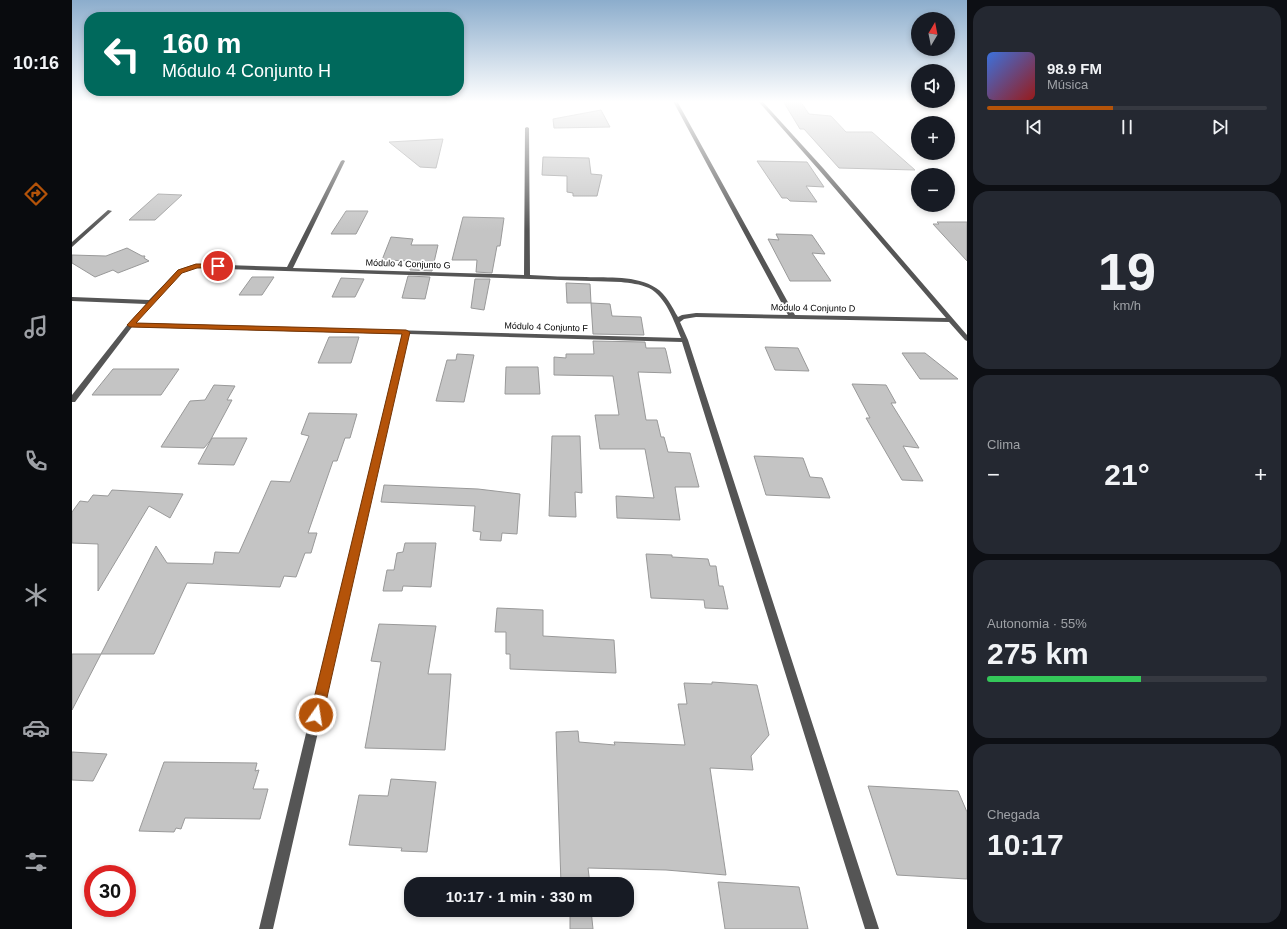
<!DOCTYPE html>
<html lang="pt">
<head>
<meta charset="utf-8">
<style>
	body { margin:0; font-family:Helvetica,sans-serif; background:#242831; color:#f1f3f6; height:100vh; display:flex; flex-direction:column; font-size:15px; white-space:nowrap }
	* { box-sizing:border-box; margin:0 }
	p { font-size:13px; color:#9ea1a6 }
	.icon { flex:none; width:22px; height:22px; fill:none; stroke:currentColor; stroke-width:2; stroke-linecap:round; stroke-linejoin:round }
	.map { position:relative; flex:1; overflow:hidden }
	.details { display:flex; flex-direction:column; gap:6px; padding:6px; background:#0d0f14; width:320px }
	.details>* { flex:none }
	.banner { position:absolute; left:12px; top:12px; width:380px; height:84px; border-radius:16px; box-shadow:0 2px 6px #0003; background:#00695c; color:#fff; overflow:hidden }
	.needle { width:26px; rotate:10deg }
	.controls { position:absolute; left:839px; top:12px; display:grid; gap:8px }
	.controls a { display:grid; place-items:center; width:44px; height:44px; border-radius:50%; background:#171b24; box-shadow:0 2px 6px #0003; font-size:20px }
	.speed { position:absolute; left:12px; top:865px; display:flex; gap:8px; font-size:20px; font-weight:700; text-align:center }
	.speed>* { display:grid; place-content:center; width:52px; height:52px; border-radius:50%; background:#171b24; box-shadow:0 2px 6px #0003; line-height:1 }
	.speed .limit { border:6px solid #d22; background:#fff; color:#111 }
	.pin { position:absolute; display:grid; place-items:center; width:34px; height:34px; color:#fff; margin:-17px; border:2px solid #fff; border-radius:50%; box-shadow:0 1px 4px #0007 }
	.me { position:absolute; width:44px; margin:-22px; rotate:13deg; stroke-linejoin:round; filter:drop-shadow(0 0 3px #0008) }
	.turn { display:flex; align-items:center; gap:14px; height:84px; padding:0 12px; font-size:18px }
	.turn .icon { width:52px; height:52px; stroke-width:2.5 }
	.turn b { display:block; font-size:28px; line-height:34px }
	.big { font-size:30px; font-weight:700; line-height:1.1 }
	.details .card { flex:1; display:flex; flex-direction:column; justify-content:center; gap:6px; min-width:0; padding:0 14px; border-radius:16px; background:#242831 }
	.details .dial { align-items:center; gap:0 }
	.dial b { font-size:52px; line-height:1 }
	.song { display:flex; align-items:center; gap:12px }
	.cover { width:48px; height:48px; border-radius:6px; background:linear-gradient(135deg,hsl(220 70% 55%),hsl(0 70% 35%)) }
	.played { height:4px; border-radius:2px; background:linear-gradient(90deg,#b45309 45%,#363941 45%) }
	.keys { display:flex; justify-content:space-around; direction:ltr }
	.heat { display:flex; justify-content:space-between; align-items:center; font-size:22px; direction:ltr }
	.charge { height:6px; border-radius:3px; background:linear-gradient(90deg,#34c759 55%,#363941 0) }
	.trip { position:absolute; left:332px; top:877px; width:230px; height:40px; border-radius:16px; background:#171b24; box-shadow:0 2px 6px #0003; font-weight:700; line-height:40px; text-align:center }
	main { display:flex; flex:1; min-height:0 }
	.tab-bar { display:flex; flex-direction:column; width:72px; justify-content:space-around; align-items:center; background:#090b0e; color:#9ea1a6 }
	.tab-bar .icon { width:28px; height:28px }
	.tab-bar .active { color:#b45309 }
	.tab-bar b { font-size:18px; color:#f1f3f6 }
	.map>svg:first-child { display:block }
	.building { fill:#c4c4c4; stroke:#999 }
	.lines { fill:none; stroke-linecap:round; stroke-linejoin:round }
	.minor { fill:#555; fill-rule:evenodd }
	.route { fill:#b45309; stroke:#753606 }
	.labels { text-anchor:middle; stroke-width:3.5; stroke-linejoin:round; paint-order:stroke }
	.far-street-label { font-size:9px; fill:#000; stroke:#fff }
</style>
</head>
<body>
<main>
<nav class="tab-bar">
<b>10:16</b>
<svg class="icon active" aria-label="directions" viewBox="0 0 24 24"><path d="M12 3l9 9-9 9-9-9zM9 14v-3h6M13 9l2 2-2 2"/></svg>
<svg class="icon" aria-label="music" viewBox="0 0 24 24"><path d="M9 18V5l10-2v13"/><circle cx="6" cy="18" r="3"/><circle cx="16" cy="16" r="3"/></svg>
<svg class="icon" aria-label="phone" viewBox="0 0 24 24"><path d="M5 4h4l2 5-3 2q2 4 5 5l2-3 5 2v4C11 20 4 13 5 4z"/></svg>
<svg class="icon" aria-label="climate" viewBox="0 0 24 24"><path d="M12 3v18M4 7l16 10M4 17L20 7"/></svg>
<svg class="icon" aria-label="car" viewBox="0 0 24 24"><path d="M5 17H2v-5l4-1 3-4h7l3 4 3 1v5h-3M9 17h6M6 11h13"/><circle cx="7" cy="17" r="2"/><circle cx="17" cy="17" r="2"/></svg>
<svg class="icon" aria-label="filters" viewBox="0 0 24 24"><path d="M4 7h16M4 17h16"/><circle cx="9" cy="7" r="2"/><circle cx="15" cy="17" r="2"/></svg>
</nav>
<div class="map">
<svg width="895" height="929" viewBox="0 0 895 929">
	<rect width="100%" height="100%" fill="#fff"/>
	<path class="building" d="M 711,101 L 728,101 L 737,114 L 759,116 L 774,132 L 800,132 L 843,170 L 767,168 L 732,129 L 728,129 Z
		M 529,110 L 538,127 L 482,128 L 481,119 Z
		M 371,139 L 364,168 L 348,167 L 317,142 Z
		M 471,157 L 517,158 L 519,174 L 530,175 L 525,196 L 501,196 L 501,193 L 495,192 L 495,176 L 470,175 Z
		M 685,161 L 735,162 L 752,187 L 734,186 L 745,202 L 718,201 L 715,198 L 710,198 Z
		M 86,194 L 110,195 L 83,220 L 57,220 Z
		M 274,211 L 296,211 L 284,234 L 259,234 Z
		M 391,217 L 432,218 L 428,246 L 425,246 L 420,273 L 404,272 L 405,260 L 380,260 Z
		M 865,222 L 895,222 L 895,261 L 861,224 L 867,224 Z
		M 704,234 L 740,235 L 753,254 L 740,253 L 759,281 L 718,281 L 696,239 L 707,240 Z
		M 319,237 L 341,239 L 339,245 L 366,245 L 360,271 L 338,270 L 340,261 L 310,260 Z
		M 55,248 L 70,256 L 73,256 L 72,258 L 77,261 L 46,273 L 41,270 L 23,277 L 0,263 L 0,255 L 34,256 Z
		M 336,276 L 358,277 L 353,299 L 330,298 Z
		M 180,277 L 202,277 L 190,295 L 167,295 Z
		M 269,278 L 292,279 L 283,297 L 260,297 Z
		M 403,279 L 418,279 L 412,310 L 399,308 Z
		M 494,283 L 518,284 L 519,303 L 495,303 Z
		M 519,303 L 538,304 L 540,316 L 569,317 L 572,335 L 521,334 Z
		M 257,337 L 287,337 L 279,363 L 246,363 Z
		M 521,341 L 573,342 L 574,348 L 593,348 L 594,351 L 599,373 L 566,372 L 574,420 L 585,420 L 589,437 L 592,437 L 596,452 L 618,453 L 627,487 L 603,487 L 608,520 L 545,518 L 544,496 L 582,498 L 573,449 L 528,449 L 523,415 L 547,415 L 541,376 L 482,375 L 482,357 L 494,358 L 494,354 L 522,354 Z
		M 693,347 L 726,348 L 737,371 L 703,370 Z
		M 830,353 L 853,353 L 886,379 L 848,379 Z
		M 385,354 L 402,355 L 392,402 L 364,401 L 375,360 L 384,360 Z
		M 434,367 L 466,367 L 468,394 L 433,394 Z
		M 41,369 L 107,369 L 89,395 L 20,395 Z
		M 780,384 L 814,385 L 824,403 L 819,403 L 847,448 L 831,446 L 851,481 L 830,480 L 794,418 L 798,418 Z
		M 142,385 L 163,386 L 155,400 L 160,400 L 138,441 L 132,448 L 89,447 L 118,401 L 133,400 Z
		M 237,413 L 285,414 L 278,438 L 273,438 L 265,461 L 261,461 L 236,533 L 245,533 L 239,553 L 233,553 L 224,577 L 212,576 L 208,587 L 115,583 L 82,654 L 29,654 L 84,546 L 95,563 L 141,564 L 143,552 L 167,553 L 199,481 L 218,482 L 237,436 L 229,434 Z
		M 480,436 L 508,436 L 510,493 L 503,492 L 504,517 L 477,516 Z
		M 140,438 L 175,438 L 162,465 L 126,464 Z
		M 682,456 L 731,458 L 738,477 L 750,478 L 758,498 L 694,495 Z
		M 312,485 L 406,489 L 448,494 L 445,534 L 430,533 L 429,541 L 408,540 L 409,532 L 401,531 L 403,506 L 309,502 Z
		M 40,490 L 111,494 L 98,518 L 77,506 L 26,591 L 26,544 L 0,543 L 0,512 L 8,501 L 16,502 L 21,495 L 36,496 Z
		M 333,543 L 364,543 L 359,587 L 331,586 L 330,591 L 311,591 L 315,570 L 322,570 L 325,553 L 331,552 Z
		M 574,554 L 600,555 L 600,557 L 636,559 L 638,566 L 644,566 L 647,586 L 651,586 L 656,609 L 633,608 L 632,600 L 579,598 Z
		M 425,608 L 471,610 L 471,636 L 542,640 L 544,673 L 438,669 L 438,654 L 434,654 L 434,632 L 423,632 Z
		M 307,624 L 364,626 L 356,674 L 379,674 L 373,750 L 293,748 L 309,662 L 299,661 Z
		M 0,654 L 29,654 L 0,710 Z
		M 640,682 L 685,685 L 697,735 L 679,756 L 681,770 L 638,768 L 654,875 L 594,870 L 516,868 L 518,884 L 489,884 L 484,732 L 506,731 L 507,742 L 543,745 L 542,742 L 613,745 L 606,704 L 615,704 L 612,683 L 640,684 Z
		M 0,752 L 35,754 L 21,781 L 0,780 Z
		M 92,762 L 185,763 L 183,771 L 187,770 L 181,789 L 196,789 L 188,819 L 113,818 L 109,829 L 104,828 L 102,832 L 67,831 Z
		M 319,779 L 364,782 L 355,852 L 329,851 L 330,848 L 277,845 L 287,795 L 316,796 Z
		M 796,786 L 886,791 L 895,812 L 895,879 L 825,875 Z
		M 646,882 L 727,887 L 736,929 L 653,929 Z
		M 490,910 L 519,910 L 521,929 L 498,929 L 498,913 L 490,913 Z"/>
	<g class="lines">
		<path class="minor" d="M 601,101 L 605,101 L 723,315 L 874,318 L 747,170 L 686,101 L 690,101 L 751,168 L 895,335 L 895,341 L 893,340 L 877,322 L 624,317 L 612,319 L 608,322 L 616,340 L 807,929 L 793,929 L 610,342 L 337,334 L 201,929 L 187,929 L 330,334 L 60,327 L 3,402 L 0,402 L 0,395 L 56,324 L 74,304 L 0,301 L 0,297 L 77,300 L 106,270 L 124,264 L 215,267 L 269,161 L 271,160 L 273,161 L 221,268 L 452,275 L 453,128 L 455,127 L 457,128 L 458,275 C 476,276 495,277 514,277 C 536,278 564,275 584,288 C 594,294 600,307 606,317 L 610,315 L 624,313 L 716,315 ZM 124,268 L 549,282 C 558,283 568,284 577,288 C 594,297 602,321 609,338 L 63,323 L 103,278 L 110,272 Z
			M 36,210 L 40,211 L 0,247 L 0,242 Z"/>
	</g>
	<linearGradient id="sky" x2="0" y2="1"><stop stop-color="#8cadcc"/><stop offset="0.44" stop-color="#fff"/><stop offset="1" stop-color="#fff" stop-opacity="0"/></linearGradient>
	<rect width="895" height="231" fill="url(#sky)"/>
	<path class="route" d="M 146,264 L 150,266 L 149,267 L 125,268 L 110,273 L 64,323 L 334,330 L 338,332 L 251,715 L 249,719 L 244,721 L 240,719 L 238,715 L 330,334 L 58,327 L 55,325 L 106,270 L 124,264 Z"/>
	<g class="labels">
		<g class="far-street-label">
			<text transform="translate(336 264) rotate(2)" y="3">Módulo 4 Conjunto G</text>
			<text transform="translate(741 308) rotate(1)" y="3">Módulo 4 Conjunto D</text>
			<text transform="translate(474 327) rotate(2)" y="3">Módulo 4 Conjunto F</text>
		</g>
	</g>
</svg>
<div class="controls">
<a><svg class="needle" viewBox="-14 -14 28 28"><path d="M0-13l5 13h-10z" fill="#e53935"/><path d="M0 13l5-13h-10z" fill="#9ea1a6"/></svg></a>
<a><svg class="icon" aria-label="sound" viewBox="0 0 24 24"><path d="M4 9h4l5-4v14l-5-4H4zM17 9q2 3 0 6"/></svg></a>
<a>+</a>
<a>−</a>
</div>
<div class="speed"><div class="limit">30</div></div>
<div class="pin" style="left:146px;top:266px;background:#d93025"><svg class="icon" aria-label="arrive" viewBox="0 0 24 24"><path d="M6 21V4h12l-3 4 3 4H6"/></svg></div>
<svg class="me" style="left:244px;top:715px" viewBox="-20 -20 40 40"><circle r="17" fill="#b45309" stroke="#fff" stroke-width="3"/><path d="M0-11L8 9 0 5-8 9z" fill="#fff"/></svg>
<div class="trip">10:17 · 1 min · 330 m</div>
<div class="banner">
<div class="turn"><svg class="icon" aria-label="left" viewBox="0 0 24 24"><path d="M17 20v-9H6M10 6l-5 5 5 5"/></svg><div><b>160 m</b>Módulo 4 Conjunto H</div></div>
</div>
</div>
<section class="details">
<div class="card">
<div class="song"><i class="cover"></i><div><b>98.9 FM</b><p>Música</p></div></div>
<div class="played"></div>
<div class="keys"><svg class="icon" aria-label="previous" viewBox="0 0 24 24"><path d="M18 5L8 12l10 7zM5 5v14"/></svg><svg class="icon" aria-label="pause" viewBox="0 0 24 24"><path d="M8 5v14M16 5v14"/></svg><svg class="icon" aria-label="next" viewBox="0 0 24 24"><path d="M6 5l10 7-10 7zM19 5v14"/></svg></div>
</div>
<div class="card dial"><b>19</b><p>km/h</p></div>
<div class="card"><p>Clima</p>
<div class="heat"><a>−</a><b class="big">21°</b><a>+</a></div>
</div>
<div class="card"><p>Autonomia · 55%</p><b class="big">275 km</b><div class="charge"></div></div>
<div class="card"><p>Chegada</p><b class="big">10:17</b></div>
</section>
</main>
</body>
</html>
